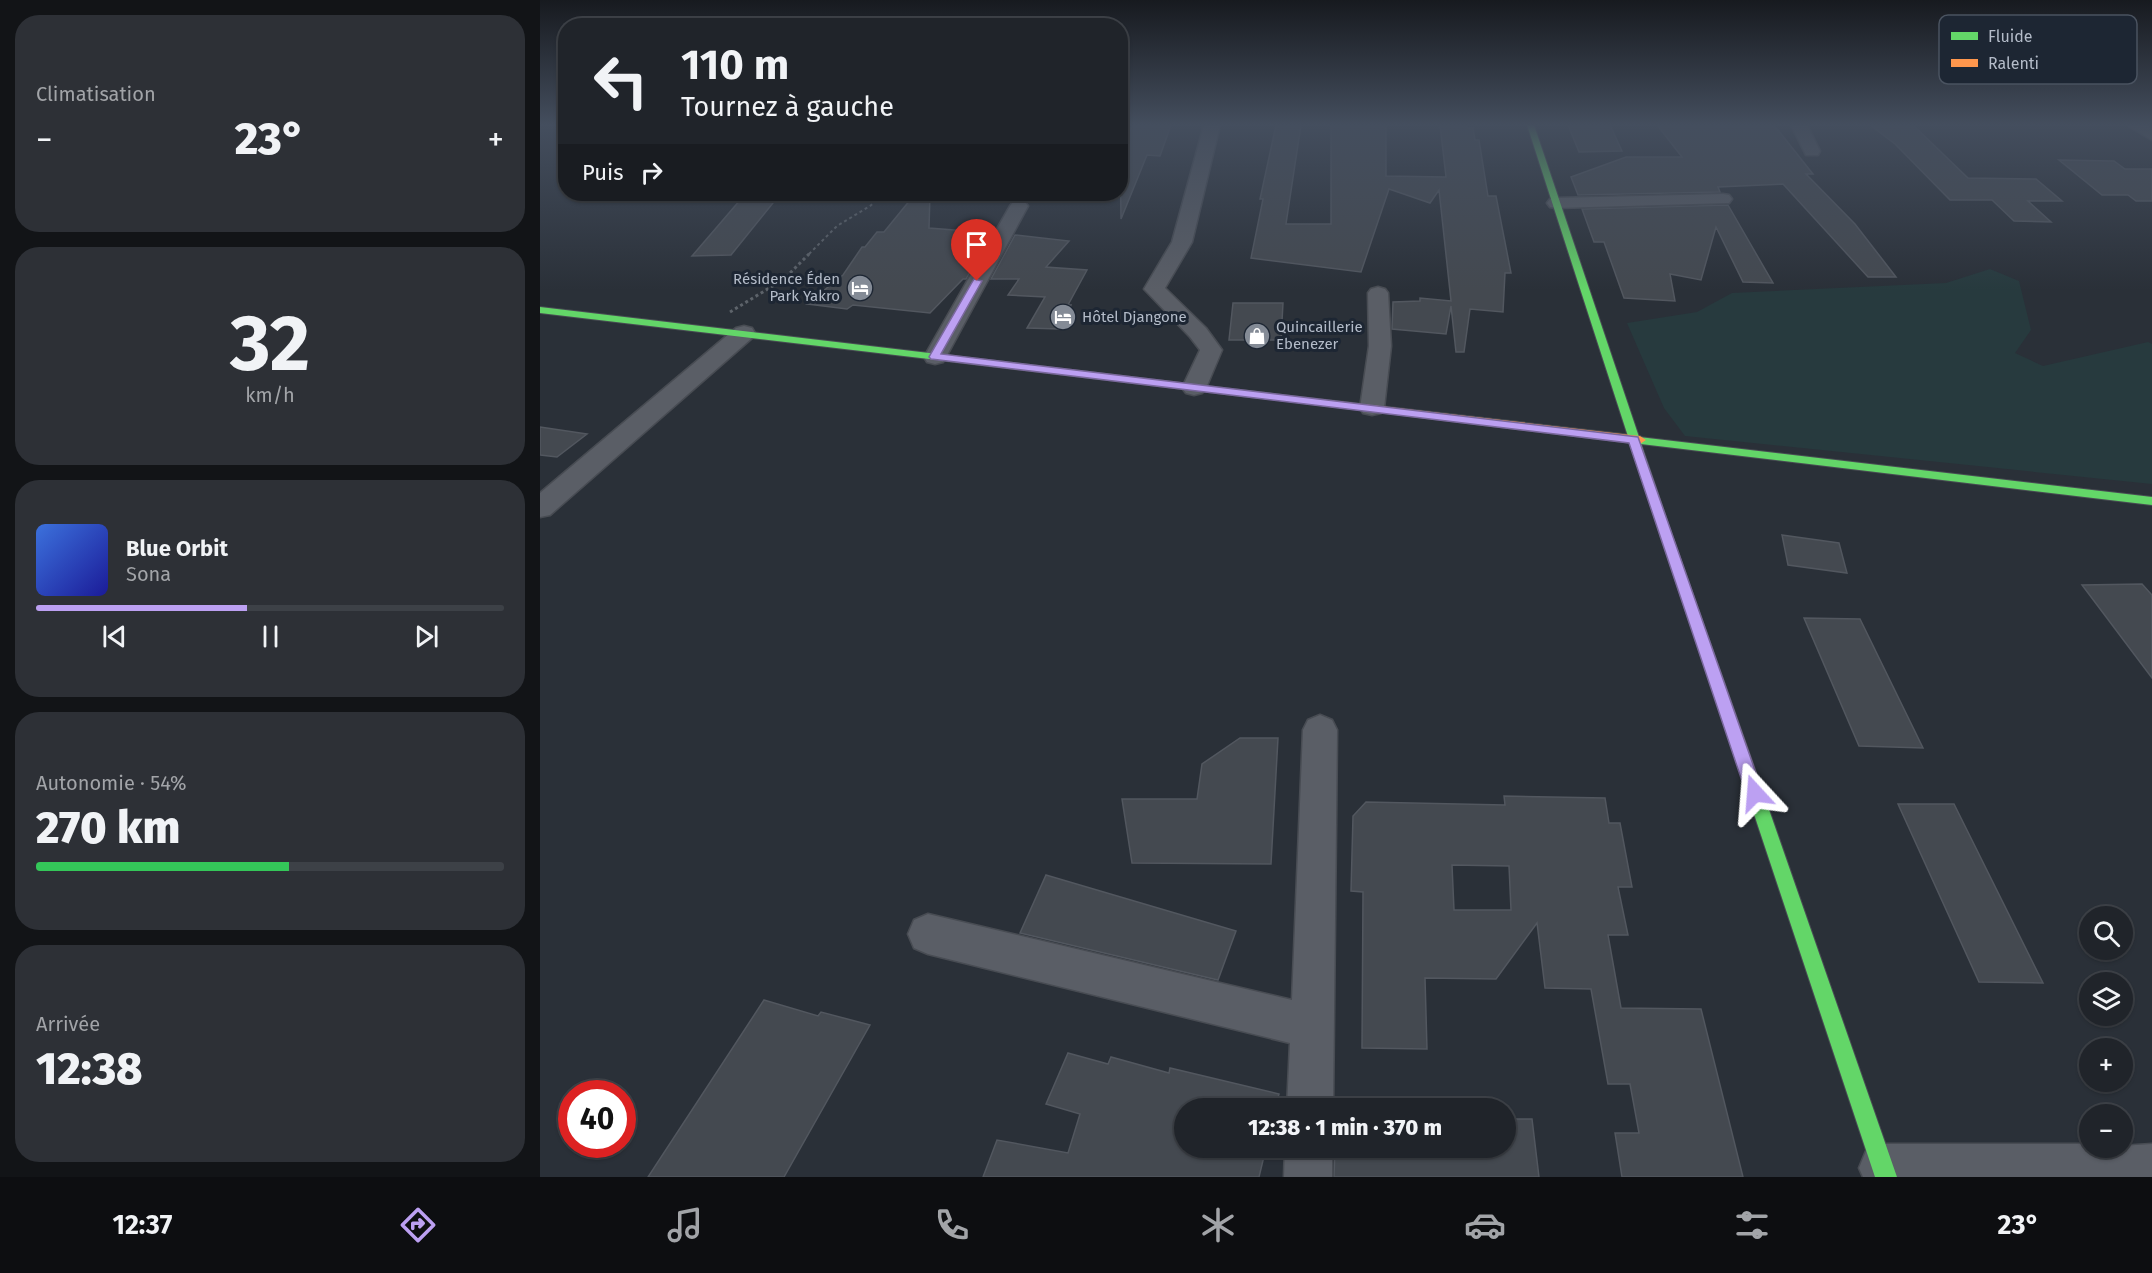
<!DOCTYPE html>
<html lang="fr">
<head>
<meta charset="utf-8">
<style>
	body { margin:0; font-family:"Fira Sans",sans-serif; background:#2d3036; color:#f1f3f6; height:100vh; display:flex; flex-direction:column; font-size:22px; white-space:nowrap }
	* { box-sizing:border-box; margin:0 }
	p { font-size:20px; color:#a2a4a8 }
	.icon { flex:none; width:33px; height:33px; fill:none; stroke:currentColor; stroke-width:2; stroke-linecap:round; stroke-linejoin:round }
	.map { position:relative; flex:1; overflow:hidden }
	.panel { display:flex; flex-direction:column; gap:15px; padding:15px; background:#121417; width:540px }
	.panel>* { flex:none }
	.guide { position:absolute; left:18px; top:18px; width:570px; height:183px; border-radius:24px; box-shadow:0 2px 4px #0004,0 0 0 2px #3d4147; background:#20242a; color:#f1f3f6; overflow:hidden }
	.controls { position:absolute; left:1539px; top:906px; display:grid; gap:12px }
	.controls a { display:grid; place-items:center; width:54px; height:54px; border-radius:50%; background:#20242a; box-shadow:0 2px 4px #0004,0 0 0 2px #3d4147; font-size:30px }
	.speed { position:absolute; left:18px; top:1080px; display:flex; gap:12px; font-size:30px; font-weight:700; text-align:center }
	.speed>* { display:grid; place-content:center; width:78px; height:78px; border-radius:50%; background:#20242a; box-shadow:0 2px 4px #0004,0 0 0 2px #3d4147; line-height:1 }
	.speed .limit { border:9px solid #d22; background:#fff; color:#111 }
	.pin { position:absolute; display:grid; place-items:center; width:51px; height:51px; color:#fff; margin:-62px -26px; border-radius:50% 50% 50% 0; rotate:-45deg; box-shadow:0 0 6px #0007 }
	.pin .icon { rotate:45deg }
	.me { position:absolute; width:66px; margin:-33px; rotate:341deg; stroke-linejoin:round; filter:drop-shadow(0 0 4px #0008) }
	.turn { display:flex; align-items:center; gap:21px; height:126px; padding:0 24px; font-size:27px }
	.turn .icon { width:78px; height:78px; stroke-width:2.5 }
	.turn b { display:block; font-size:42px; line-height:51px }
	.then { display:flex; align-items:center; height:57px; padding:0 24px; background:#0003; gap:12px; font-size:22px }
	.big { font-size:45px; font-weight:800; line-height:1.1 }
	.panel .tile { flex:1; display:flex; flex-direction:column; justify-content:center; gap:9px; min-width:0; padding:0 21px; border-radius:24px; background:#2d3036 }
	.panel .dial { align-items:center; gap:0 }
	.dial b { font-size:78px; line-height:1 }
	.song { display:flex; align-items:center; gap:18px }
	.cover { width:72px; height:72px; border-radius:9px; background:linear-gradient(135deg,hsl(220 70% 55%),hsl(240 70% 35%)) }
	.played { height:6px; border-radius:3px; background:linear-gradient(90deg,#bca0f2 45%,#3d4147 45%) }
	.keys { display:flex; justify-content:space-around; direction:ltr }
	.heat { display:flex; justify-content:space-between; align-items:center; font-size:33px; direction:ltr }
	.charge { height:9px; border-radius:4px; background:linear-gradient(90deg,#34c759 54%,#3d4147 0) }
	.trip { position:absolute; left:634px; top:1098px; width:342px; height:60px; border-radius:30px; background:#20242a; box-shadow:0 2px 4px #0004,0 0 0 2px #3d4147; font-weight:800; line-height:60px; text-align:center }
	.tabs { display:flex; height:96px; justify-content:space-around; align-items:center; background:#0d0e11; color:#a2a4a8 }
	.tabs .icon { width:42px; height:42px }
	.tabs .on { color:#bca0f2 }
	.tabs b { font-size:27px; color:#f1f3f6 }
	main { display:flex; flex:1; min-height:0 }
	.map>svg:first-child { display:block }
	.green { fill:#273a3e }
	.building { fill:#444950; stroke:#52575f; stroke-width:1.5; fill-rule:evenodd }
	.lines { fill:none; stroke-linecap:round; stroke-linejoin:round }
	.street-casing { stroke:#484c53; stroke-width:3 }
	.fast-casing { stroke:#484c53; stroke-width:2 }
	.slow-casing { stroke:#484c53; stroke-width:2 }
	.path-far1 { stroke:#5d636a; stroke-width:2; stroke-dasharray:3 3; stroke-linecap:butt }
	.path { stroke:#5d636a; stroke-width:3; stroke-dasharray:3 3; stroke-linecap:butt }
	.street { fill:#5a5e66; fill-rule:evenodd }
	.fast { fill:#63d668; fill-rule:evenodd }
	.slow { fill:#ff974d; fill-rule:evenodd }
	.route { fill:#bca0f2; stroke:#7a689d; stroke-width:1.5 }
	.labels { text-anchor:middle; stroke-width:6; stroke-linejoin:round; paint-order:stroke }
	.far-poi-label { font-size:15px; fill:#b4bcc9; stroke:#1d2633; text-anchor:start }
	.key { fill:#1d2633; stroke:#4a5360; stroke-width:1.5 }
	.key-label { font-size:16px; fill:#b4bcc9 }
</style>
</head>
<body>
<main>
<section class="panel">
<div class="tile"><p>Climatisation</p>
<div class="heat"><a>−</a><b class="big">23°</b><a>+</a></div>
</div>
<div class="tile dial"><b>32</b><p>km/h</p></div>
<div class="tile">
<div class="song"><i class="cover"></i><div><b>Blue Orbit</b><p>Sona</p></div></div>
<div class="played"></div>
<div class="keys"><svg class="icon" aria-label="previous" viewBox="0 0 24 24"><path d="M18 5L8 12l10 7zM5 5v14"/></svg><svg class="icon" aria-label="pause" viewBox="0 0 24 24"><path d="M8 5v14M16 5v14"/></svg><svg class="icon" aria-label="next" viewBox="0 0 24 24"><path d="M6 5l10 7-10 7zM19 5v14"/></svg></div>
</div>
<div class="tile"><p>Autonomie · 54%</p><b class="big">270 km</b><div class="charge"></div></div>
<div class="tile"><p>Arrivée</p><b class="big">12:38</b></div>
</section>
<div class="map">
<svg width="1612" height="1177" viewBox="0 0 1612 1177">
	<rect width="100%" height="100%" fill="#2a3038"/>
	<path class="green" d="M 1450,269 L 1479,281 L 1491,330 L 1475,353 L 1503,366 L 1608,342 L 1612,344 L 1612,484 L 1145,436 L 1124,408 L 1087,323 L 1157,312 L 1192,293 L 1406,283 Z"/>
	<path class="building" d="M 593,125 L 631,125 L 620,156 L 607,155 L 581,219 L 580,149 Z
		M 736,125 L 761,125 L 746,224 L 791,224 L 791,125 L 846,125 L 846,176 L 906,177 L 900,125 L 926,125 L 927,128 L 933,128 L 935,140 L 939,140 L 948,196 L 956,196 L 971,273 L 965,273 L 963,312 L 930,309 L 924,352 L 916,352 L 911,306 L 906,334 L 852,329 L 853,302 L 880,301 L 880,298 L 911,301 L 899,190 L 890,203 L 849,189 L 821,272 L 711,258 L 723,199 L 720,199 Z
		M 1028,125 L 1070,125 L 1082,151 L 1039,152 Z
		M 1117,125 L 1234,125 L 1273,174 L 1266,174 L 1315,224 L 1356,277 L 1328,277 L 1243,184 L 1178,187 L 1180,192 L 1038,195 L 1031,177 L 1086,157 L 1142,157 Z
		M 1330,125 L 1373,125 L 1428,178 L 1496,179 L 1522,201 L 1488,201 L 1511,222 L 1474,221 L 1452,200 L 1410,200 L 1355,144 Z
		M 1519,160 L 1574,161 L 1585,169 L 1612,169 L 1612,201 L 1596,201 L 1588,195 L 1562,195 Z
		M 375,194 L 390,194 L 389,228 L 452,233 L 426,279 L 423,279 L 390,313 L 313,305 L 307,309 L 267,304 L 303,275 L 322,247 L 325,247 L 337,232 L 344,232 Z
		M 237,198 L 191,255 L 152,256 L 201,199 Z
		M 1188,205 L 1233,283 L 1203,282 L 1176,227 L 1161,280 L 1130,274 L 1135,301 L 1084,298 L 1064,242 L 1054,242 L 1042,209 Z
		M 475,235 L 529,241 L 506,267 L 547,270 L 528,305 L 531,305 L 520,329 L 487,328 L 505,297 L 468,295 L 479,279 L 451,279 Z
		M 693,303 L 743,303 L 741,340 L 689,340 Z
		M 0,427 L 47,434 L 17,457 L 0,455 Z
		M 1242,535 L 1299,543 L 1307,573 L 1248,565 Z
		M 1602,584 L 1612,595 L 1612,678 L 1542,585 Z
		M 1264,618 L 1320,619 L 1383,748 L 1319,746 Z
		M 700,738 L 738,738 L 731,864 L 592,863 L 582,799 L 657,799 L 662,764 Z
		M 964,796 L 1065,798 L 1069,823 L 1080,823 L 1092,887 L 1078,887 L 1088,935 L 1068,935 L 1081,1008 L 1161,1009 L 1203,1177 L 1082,1177 L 1075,1133 L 1099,1133 L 1090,1084 L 1068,1084 L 1051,989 L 1005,988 L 997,923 L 956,979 L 885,978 L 887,1049 L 822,1048 L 823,892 L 811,891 L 813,816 L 826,802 L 965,805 ZM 912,865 L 969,866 L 971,910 L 914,910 Z
		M 1358,804 L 1414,804 L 1503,983 L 1439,982 Z
		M 506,875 L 696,931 L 678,980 L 480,933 Z
		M 224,1000 L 278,1016 L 281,1012 L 330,1025 L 244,1177 L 108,1177 Z
		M 528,1053 L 568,1064 L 571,1057 L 629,1073 L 630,1068 L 739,1094 L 735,1108 L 645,1108 L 645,1148 L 726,1148 L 719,1177 L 443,1177 L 457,1140 L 528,1153 L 540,1114 L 506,1104 Z
		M 966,1119 L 992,1119 L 999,1177 L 794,1177 L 795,1148 L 966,1148 Z"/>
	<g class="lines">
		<g class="street-casing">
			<path id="street" d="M 664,125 L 680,125 L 652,242 L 625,288 L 666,328 L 682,350 L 666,388 L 662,393 L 654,395 L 646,393 L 642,388 L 660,350 L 650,337 L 604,289 L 632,242 Z
				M 1251,125 L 1267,125 L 1280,151 L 1278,155 L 1266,155 Z
				M 1587,125 L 1606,125 L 1612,128 L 1612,140 Z
				M 1183,194 L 1189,195 L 1192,199 L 1189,203 L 1016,208 L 1010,207 L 1007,203 L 1010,199 L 1016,198 Z
				M 479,201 L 485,202 L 488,206 L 406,357 L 403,362 L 395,364 L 387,362 L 384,357 L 470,206 L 473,202 Z
				M 838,287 L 845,289 L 848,293 L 851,346 L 844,408 L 841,413 L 832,415 L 823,413 L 820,408 L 829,346 L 828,293 L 831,289 Z
				M 204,326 L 212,328 L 215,333 L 212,338 L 10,515 L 0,517 L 0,493 L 196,328 Z
				M 780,715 L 792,720 L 797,730 L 793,1108 L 747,1108 L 750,1043 L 388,954 L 374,948 L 368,934 L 374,920 L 388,914 L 752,1000 L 763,730 L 768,720 Z
				M 1343,1144 L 1550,1144 L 1550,1148 L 1612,1144 L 1612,1177 L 1323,1177 L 1319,1168 L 1326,1151 Z
				M 745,1148 L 792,1148 L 792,1177 L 744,1177 Z"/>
		</g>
		<g class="fast-casing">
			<path id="fast" d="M 987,125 L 994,125 L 1099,437 L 1612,497 L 1612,505 L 1101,444 L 1132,535 L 1131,538 L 1121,538 Z
				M 0,307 L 718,392 L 723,395 L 718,398 L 0,313 Z
				M 1210,771 L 1216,773 L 1218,778 L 1357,1177 L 1335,1177 L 1202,778 L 1204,773 Z"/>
		</g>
		<g class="slow-casing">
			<path id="slow" d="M 718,392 L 1100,436 L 1106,440 L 1100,444 L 714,397 L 713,395 Z
				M 1126,531 L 1132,535 L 1218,778 L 1216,783 L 1210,785 L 1204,783 L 1202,778 L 1120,535 Z"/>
		</g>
		<path class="path-far1" d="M 269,254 L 297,226 L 330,206 L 344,194"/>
		<path class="path" d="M 190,312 L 244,279 L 271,252"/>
		<use href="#street" class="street"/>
		<use href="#fast" class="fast"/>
		<use href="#slow" class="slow"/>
	</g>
	<linearGradient id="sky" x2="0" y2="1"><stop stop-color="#171a1f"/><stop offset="0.43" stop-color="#444e5e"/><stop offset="1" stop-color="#444e5e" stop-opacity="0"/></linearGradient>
	<rect width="1612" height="290" fill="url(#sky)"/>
	<path class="route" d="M 434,279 L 442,281 L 401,354 L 1098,437 L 1223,793 L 1220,798 L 1215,800 L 1209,798 L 1206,793 L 1089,443 L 391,359 L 389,357 Z"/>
	<defs>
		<g id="hotel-disc" transform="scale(1.35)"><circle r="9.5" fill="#848b96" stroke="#1d2633"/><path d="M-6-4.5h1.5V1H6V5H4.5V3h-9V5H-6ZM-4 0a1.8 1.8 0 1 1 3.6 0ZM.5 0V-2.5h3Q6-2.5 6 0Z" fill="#fff"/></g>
		<g id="shop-disc" transform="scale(1.35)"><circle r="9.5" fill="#848b96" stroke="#1d2633"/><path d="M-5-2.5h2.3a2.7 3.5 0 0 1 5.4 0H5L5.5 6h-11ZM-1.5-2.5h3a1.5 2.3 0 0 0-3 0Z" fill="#fff"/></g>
	</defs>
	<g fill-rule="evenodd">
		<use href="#hotel-disc" x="320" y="288"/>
		<use href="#hotel-disc" x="523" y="317"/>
		<use href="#shop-disc" x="717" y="336"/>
	</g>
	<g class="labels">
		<g class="far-poi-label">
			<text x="300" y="284" text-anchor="end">Résidence Éden<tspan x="300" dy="17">Park Yakro</tspan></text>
			<text x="542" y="322">Hôtel Djangone</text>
			<text x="736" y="332">Quincaillerie<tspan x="736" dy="17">Ebenezer</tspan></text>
		</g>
	</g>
	<rect x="1399" y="15" width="198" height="69" rx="9" class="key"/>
	<rect x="1411" y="32" width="27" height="8" fill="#63d668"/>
	<rect x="1411" y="59" width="27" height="8" fill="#ff974d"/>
	<g class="key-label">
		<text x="1448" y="42">Fluide</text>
		<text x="1448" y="69">Ralenti</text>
	</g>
</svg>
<div class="controls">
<a><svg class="icon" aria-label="search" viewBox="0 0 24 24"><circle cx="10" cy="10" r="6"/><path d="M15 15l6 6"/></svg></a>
<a><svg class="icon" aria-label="layers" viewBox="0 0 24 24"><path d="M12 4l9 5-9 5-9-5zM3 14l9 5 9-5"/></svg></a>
<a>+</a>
<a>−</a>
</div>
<div class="speed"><div class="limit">40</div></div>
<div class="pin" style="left:437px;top:281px;background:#d93025"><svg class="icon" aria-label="arrive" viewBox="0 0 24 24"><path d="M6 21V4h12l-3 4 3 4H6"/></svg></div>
<svg class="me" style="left:1215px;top:793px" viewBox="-20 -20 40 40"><path d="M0-17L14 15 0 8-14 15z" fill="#bca0f2" stroke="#fff" stroke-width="4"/></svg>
<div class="trip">12:38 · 1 min · 370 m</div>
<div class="guide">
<div class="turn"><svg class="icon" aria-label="left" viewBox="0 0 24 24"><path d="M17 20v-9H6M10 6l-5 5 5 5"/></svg><div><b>110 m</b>Tournez à gauche</div></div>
<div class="then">Puis<svg class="icon" aria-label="right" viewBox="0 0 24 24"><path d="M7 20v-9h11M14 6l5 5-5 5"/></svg></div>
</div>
</div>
</main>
<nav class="tabs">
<b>12:37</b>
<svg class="icon on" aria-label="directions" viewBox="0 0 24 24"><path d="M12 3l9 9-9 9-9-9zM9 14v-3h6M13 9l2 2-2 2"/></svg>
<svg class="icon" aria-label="music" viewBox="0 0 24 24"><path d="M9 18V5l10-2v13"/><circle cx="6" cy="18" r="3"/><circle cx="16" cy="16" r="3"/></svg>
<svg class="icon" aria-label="phone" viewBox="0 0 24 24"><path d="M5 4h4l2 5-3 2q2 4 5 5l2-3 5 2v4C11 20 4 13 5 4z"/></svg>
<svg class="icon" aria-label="climate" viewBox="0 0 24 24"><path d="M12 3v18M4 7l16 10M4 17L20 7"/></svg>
<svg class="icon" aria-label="car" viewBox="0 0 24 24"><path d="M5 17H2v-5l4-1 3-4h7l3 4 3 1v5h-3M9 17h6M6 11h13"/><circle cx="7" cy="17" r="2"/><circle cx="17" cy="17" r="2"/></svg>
<svg class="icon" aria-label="filters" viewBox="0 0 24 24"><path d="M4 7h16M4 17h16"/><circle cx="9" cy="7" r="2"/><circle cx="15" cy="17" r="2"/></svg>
<b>23°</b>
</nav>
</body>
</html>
